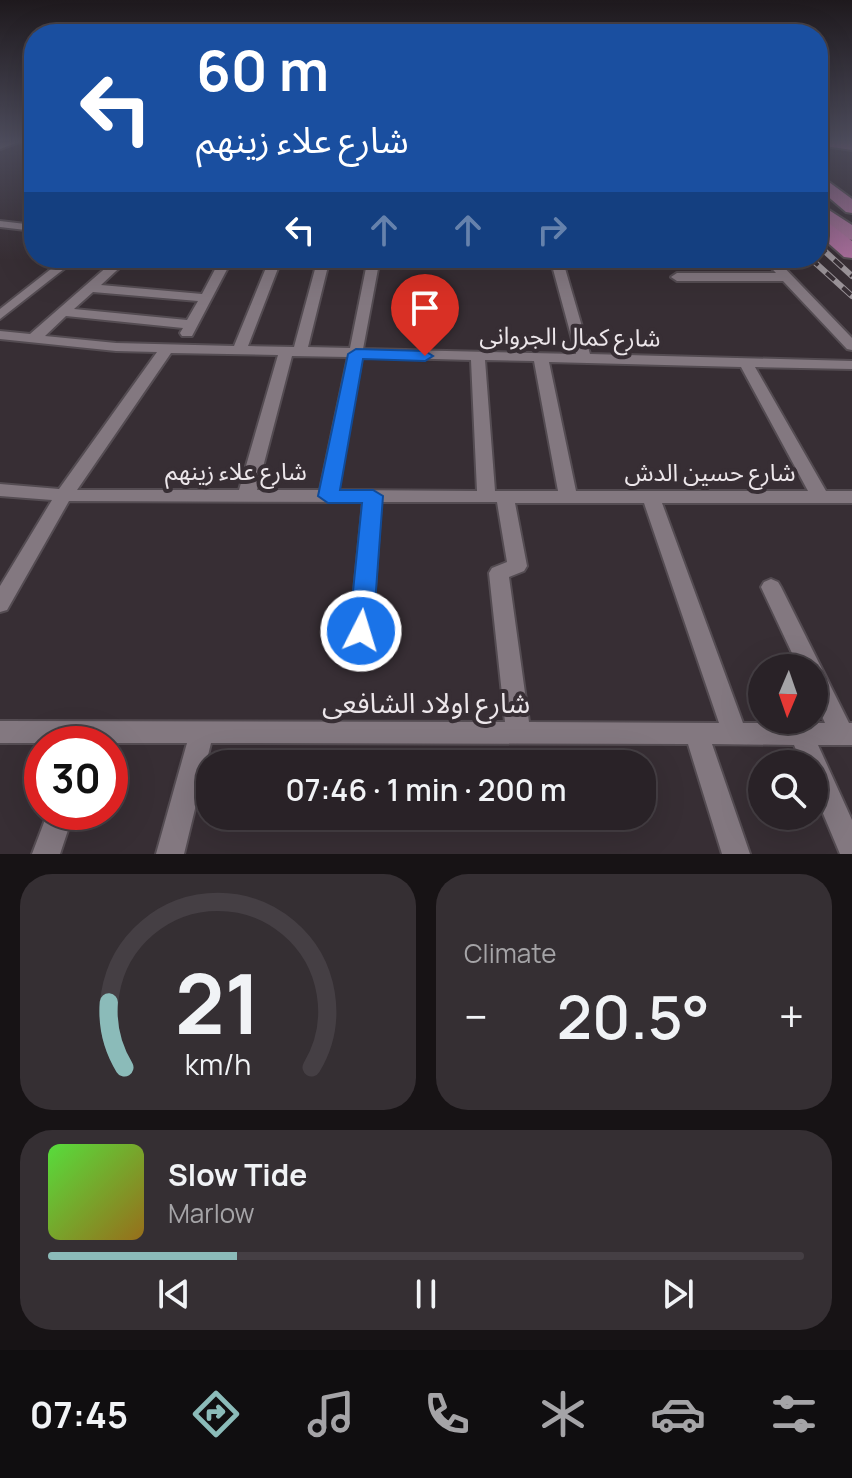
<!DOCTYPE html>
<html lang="en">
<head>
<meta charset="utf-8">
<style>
	body { margin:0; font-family:Manrope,"Noto Sans Arabic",sans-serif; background:#352f33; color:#f1f3f6; height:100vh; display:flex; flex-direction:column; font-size:30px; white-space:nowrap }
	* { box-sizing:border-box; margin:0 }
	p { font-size:26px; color:#a5a4a7 }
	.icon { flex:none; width:44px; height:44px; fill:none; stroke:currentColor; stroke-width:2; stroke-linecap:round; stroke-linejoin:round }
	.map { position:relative; height:854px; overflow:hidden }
	.side { display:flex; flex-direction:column; gap:20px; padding:20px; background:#171315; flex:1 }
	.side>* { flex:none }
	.guide { position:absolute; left:24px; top:24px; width:804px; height:244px; border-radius:32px; box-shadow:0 8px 32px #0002,0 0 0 2px #453f44; background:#1a4fa0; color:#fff; overflow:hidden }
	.needle { width:52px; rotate:182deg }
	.tools { position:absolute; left:748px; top:654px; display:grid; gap:16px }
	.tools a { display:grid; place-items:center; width:80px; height:80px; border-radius:50%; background:#292227; box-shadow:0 8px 32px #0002,0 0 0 2px #453f44; font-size:40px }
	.speed { position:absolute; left:24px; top:726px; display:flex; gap:16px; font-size:40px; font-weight:700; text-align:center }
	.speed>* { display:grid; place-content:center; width:104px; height:104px; border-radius:50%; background:#292227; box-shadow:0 8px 32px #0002,0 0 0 2px #453f44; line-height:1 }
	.speed .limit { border:12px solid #d22; background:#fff; color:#111 }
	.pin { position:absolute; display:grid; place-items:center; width:68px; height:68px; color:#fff; margin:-82px -34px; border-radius:50% 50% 50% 0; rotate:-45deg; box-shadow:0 0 8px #0007 }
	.pin .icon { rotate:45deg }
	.me { position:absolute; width:88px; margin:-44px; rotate:5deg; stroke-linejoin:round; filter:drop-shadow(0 0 6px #0008) }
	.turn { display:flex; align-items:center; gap:28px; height:168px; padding:0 40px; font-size:36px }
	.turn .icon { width:104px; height:104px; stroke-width:2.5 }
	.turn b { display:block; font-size:56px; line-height:68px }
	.lanes { display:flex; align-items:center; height:76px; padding:0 40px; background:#0003; justify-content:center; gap:40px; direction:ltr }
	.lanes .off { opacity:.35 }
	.big { font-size:60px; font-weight:600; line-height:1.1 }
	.side .widget { flex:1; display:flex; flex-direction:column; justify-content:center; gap:12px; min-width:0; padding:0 28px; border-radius:32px; background:#352f33 }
	.side .dial { align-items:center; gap:0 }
	.dial svg { height:208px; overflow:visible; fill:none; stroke:#453f44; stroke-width:7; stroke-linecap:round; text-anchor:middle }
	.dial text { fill:#f1f3f6; stroke:none }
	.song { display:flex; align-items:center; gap:24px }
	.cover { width:96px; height:96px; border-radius:12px; background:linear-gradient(135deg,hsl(110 70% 55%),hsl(40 70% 35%)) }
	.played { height:8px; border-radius:4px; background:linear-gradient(90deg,#8bbbb9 25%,#453f44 25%) }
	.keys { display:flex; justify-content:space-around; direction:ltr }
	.heat { display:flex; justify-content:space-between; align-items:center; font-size:44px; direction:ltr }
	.side .tiles { flex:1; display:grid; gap:20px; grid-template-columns:1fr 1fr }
	.widget:last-child { grid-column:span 2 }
	.trip { position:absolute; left:196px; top:750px; width:460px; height:80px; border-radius:32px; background:#292227; box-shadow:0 8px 32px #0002,0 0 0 2px #453f44; font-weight:600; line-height:80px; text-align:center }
	.menu { display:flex; height:128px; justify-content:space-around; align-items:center; background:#100e10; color:#a5a4a7 }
	.menu .icon { width:56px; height:56px }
	.menu .on { color:#8bbbb9 }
	.menu b { font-size:36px; color:#f1f3f6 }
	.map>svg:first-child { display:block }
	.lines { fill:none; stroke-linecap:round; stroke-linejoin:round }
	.minor-casing { stroke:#544c52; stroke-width:4 }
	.trunk-casing { stroke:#544c52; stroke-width:4 }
	.motorway-casing { stroke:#544c52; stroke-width:4 }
	.minor { fill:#837880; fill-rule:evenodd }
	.trunk { fill:#9f6e93; fill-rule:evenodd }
	.motorway { fill:#a66c98; fill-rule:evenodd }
	.rail-casing { stroke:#999297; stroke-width:6 }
	.rail { stroke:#372e34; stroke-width:4; stroke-dasharray:11; stroke-linecap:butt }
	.route { fill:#1a73e8; stroke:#114b97; stroke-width:2 }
	.labels { text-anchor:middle; stroke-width:8; stroke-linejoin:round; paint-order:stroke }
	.street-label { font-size:24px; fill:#ece6ea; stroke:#372e34 }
	.near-street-label { font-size:28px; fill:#ece6ea; stroke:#372e34 }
</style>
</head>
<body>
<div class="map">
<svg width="852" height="854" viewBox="0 0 852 854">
	<rect width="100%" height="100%" fill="#372e34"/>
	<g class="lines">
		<g class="minor-casing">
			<path id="minor" d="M 9,141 L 22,141 L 0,149 L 0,143 Z
				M 0,221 L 34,225 L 34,231 L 0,227 Z
				M 65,258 L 78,258 L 0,319 L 0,309 Z
				M 117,258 L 130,258 L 101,285 L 202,294 L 221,258 L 233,258 L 192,336 L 182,336 L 180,333 L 183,328 L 66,316 L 45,336 L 116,343 L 234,346 L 270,258 L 282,258 L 248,346 L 294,347 L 318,258 L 330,258 L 308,347 L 350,348 L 368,258 L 380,258 L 363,349 L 576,354 L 550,258 L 562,258 L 590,354 L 852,361 L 852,369 L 755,367 L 826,491 L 852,491 L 852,503 L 662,503 L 743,723 L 825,723 L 814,699 L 814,668 L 799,668 L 761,587 L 764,582 L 771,579 L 778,582 L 781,587 L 849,723 L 852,723 L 852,745 L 818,745 L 852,820 L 852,854 L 840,854 L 814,792 L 814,764 L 802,764 L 794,745 L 712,744 L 750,854 L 722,854 L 688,744 L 211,743 L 184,854 L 156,854 L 187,743 L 0,743 L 0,721 L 505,722 L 489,573 L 492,568 L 507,562 L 497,502 L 381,502 L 372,631 L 369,637 L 361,640 L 353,637 L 350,631 L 363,502 L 69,501 L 7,610 L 0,612 L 0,586 L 52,500 L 0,496 L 0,484 L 59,489 L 157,352 L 116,351 L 0,339 L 0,331 L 30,334 ZM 93,292 L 198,301 L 187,320 L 74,309 ZM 171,353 L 278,355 L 239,490 L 77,490 ZM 292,356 L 348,357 L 320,490 L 257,490 ZM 362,357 L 471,360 L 477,491 L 338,490 ZM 485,360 L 534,361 L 558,491 L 495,491 ZM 549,362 L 741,367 L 808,491 L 576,491 ZM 515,503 L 644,503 L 719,723 L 529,722 L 509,577 L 524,571 L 527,566 Z
				M 762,258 L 775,258 L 852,338 L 852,350 L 847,349 L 783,281 L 677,281 L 671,277 L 677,273 L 776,273 Z
				M 48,812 L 74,812 L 60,854 L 32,854 Z"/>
		</g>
		<g class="trunk-casing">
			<path id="trunk" d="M 818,174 L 852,199 L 852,213 L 846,212 L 818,188 Z
				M 818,203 L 852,225 L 852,240 L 845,238 L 818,217 Z"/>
		</g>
		<g class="motorway-casing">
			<path id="motorway" d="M 818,141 L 852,141 L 852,150 L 818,145 Z
				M 818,218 L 825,220 L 852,241 L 852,258 L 844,257 L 818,234 Z"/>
		</g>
		<use href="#minor" class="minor"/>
		<use href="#trunk" class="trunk"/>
		<use href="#motorway" class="motorway"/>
		<g class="rail-casing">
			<path id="rail" d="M 818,245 L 852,276
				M 810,258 L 852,296"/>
		</g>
		<use href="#rail" class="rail"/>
	</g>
	<linearGradient id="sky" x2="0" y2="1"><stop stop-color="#1e191d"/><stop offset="0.54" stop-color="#4d4c5c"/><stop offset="1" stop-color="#4d4c5c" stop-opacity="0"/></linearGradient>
	<rect width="852" height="260" fill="url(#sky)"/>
	<path class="route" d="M 356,349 L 425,351 L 433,356 L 425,361 L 363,359 L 340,490 L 373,490 L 383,496 L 373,631 L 370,637 L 361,640 L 353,637 L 349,631 L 362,503 L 328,503 L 318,496 L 348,354 Z"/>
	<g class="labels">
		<g class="street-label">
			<text transform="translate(570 337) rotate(1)" y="8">شارع كمال الجروانى</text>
			<text x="236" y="480">شارع علاء زينهم</text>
			<text x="710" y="481">شارع حسين الدش</text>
		</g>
		<g class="near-street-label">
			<text x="426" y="713">شارع اولاد الشافعى</text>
		</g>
	</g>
</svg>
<div class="tools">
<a><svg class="needle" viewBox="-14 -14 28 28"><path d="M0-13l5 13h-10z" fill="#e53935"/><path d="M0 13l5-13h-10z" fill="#a5a4a7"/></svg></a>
<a><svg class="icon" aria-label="search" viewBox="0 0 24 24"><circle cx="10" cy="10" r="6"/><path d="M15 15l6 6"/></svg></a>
</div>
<div class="speed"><div class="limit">30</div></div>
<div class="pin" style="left:425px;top:356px;background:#d93025"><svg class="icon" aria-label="arrive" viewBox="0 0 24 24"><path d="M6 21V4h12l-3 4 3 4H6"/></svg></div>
<svg class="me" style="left:361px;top:631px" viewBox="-20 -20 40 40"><circle r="17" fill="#1a73e8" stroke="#fff" stroke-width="3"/><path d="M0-11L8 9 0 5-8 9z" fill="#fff"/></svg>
<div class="trip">07:46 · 1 min · 200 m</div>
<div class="guide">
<div class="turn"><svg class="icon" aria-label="left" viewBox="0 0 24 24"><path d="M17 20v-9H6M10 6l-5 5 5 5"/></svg><div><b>60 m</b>شارع علاء زينهم</div></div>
<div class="lanes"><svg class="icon" aria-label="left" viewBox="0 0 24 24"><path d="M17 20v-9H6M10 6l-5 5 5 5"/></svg><svg class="icon off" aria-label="ahead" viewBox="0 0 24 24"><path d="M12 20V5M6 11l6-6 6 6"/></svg><svg class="icon off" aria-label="ahead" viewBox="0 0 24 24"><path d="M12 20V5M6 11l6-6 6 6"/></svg><svg class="icon off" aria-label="right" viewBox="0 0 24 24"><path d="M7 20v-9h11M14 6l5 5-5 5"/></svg></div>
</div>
</div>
<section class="side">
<div class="tiles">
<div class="widget dial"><svg viewBox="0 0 100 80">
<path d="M14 69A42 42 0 1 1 86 69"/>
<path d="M14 69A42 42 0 0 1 8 44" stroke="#8bbbb9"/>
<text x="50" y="56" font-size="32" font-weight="700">21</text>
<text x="50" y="72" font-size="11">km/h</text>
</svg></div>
<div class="widget"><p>Climate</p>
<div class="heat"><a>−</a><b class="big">20.5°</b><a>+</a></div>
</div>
<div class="widget">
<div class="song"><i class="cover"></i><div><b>Slow Tide</b><p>Marlow</p></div></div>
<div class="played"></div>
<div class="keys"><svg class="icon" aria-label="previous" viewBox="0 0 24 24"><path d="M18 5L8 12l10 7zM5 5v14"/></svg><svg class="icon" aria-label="pause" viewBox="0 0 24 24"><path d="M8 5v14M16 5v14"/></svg><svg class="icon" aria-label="next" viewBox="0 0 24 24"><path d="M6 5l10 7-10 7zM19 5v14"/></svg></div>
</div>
</div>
</section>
<nav class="menu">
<b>07:45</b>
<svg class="icon on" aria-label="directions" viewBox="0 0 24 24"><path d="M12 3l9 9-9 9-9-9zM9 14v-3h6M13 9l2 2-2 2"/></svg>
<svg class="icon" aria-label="music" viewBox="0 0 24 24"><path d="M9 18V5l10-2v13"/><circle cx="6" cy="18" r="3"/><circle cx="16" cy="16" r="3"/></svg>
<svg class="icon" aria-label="phone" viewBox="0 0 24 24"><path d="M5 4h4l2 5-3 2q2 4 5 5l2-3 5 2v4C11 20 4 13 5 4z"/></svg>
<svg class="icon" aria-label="climate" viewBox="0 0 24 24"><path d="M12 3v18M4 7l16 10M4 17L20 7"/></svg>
<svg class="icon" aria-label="car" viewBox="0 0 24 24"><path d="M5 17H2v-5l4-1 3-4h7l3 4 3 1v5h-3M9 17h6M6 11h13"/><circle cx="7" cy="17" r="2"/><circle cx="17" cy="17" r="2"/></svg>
<svg class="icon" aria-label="filters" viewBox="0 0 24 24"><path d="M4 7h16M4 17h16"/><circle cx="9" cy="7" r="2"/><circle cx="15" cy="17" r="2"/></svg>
</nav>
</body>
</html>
